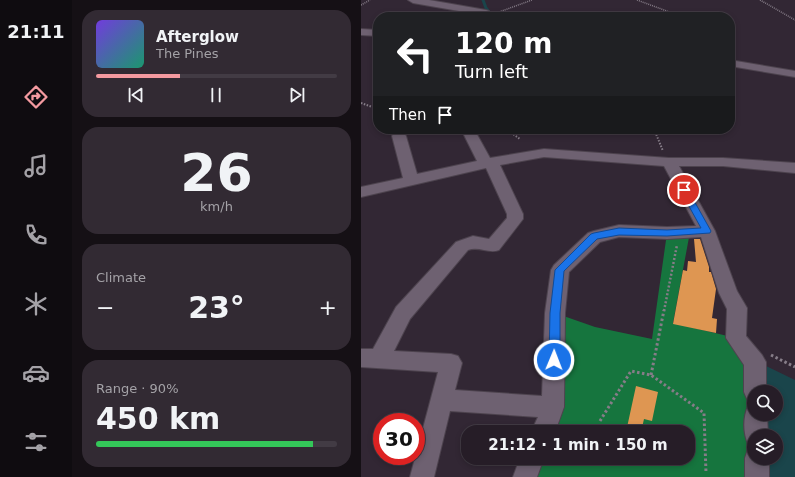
<!DOCTYPE html>
<html lang="en">
<head>
<meta charset="utf-8">
<style>
	body { margin:0; font-family:"DejaVu Sans",sans-serif; background:#322a33; color:#f1f3f6; height:100vh; display:flex; flex-direction:column; font-size:15px; white-space:nowrap }
	* { box-sizing:border-box; margin:0 }
	p { font-size:13px; color:#a4a2a7 }
	.icon { flex:none; width:22px; height:22px; fill:none; stroke:currentColor; stroke-width:2; stroke-linecap:round; stroke-linejoin:round }
	.map { position:relative; flex:1; overflow:hidden }
	.panel { display:flex; flex-direction:column; gap:10px; padding:10px; background:#151015; width:289px }
	.panel>* { flex:none }
	.top-card { position:absolute; left:12px; top:12px; width:362px; height:122px; border-radius:16px; box-shadow:0 2px 6px #0003,0 0 0 1px #423b44; background:#202124; color:#fff; overflow:hidden }
	.controls { position:absolute; left:386px; top:385px; display:grid; gap:8px }
	.controls a { display:grid; place-items:center; width:36px; height:36px; border-radius:50%; background:#261d27; box-shadow:0 2px 6px #0003,0 0 0 1px #423b44; font-size:20px }
	.speed { position:absolute; left:12px; top:413px; display:flex; gap:8px; font-size:20px; font-weight:700; text-align:center }
	.speed>* { display:grid; place-content:center; width:52px; height:52px; border-radius:50%; background:#261d27; box-shadow:0 2px 6px #0003,0 0 0 1px #423b44; line-height:1 }
	.speed .limit { border:6px solid #d22; background:#fff; color:#111 }
	.pin { position:absolute; display:grid; place-items:center; width:34px; height:34px; color:#fff; margin:-17px; border:2px solid #fff; border-radius:50%; box-shadow:0 1px 4px #0007 }
	.me { position:absolute; width:44px; margin:-22px; rotate:1deg; stroke-linejoin:round; filter:drop-shadow(0 0 3px #0008) }
	.turn { display:flex; align-items:center; gap:14px; height:84px; padding:0 16px; font-size:18px }
	.turn .icon { width:52px; height:52px; stroke-width:2.5 }
	.turn b { display:block; font-size:28px; line-height:34px }
	.then { display:flex; align-items:center; height:38px; padding:0 16px; background:#0003; gap:8px; font-size:15px }
	.big { font-size:30px; font-weight:700; line-height:1.1 }
	.panel .card { flex:1; display:flex; flex-direction:column; justify-content:center; gap:6px; min-width:0; padding:0 14px; border-radius:16px; background:#322a33 }
	.panel .dial { align-items:center; gap:0 }
	.dial b { font-size:52px; line-height:1 }
	.song { display:flex; align-items:center; gap:12px }
	.cover { width:48px; height:48px; border-radius:6px; background:linear-gradient(135deg,hsl(260 70% 55%),hsl(160 70% 35%)) }
	.played { height:4px; border-radius:2px; background:linear-gradient(90deg,#f49aa0 35%,#423b44 35%) }
	.keys { display:flex; justify-content:space-around; direction:ltr }
	.heat { display:flex; justify-content:space-between; align-items:center; font-size:22px; direction:ltr }
	.charge { height:6px; border-radius:3px; background:linear-gradient(90deg,#34c759 90%,#423b44 0) }
	.trip { position:absolute; left:100px; top:425px; width:234px; height:40px; border-radius:16px; background:#261d27; box-shadow:0 2px 6px #0003,0 0 0 1px #423b44; font-weight:700; line-height:40px; text-align:center }
	main { display:flex; flex:1; min-height:0 }
	.dock { display:flex; flex-direction:column; width:72px; justify-content:space-around; align-items:center; background:#0f0c10; color:#a4a2a7 }
	.dock .icon { width:28px; height:28px }
	.dock .on { color:#f49aa0 }
	.dock b { font-size:18px; color:#f1f3f6 }
	.map>svg:first-child { display:block }
	.forest { fill:#16753e }
	.water { fill:#1a454b }
	.lines { fill:none; stroke-linecap:round; stroke-linejoin:round }
	.stream { stroke:#1a454b; stroke-width:3 }
	.building { fill:#de9652 }
	.minor-casing { stroke:#4d434e; stroke-width:2 }
	.path-far3 { stroke:#867d88; stroke-width:1.5; stroke-dasharray:1 1; stroke-linecap:butt }
	.path-far2 { stroke:#867d88; stroke-width:2; stroke-dasharray:1.5 1.5; stroke-linecap:butt }
	.path-far1 { stroke:#867d88; stroke-width:2.5; stroke-dasharray:2 2; stroke-linecap:butt }
	.path { stroke:#867d88; stroke-width:3; stroke-dasharray:2.5 2.5; stroke-linecap:butt }
	.minor { fill:#6e6171; fill-rule:evenodd }
	.route { fill:#1a73e8; stroke:#114b97 }
</style>
</head>
<body>
<main>
<nav class="dock">
<b>21:11</b>
<svg class="icon on" aria-label="directions" viewBox="0 0 24 24"><path d="M12 3l9 9-9 9-9-9zM9 14v-3h6M13 9l2 2-2 2"/></svg>
<svg class="icon" aria-label="music" viewBox="0 0 24 24"><path d="M9 18V5l10-2v13"/><circle cx="6" cy="18" r="3"/><circle cx="16" cy="16" r="3"/></svg>
<svg class="icon" aria-label="phone" viewBox="0 0 24 24"><path d="M5 4h4l2 5-3 2q2 4 5 5l2-3 5 2v4C11 20 4 13 5 4z"/></svg>
<svg class="icon" aria-label="climate" viewBox="0 0 24 24"><path d="M12 3v18M4 7l16 10M4 17L20 7"/></svg>
<svg class="icon" aria-label="car" viewBox="0 0 24 24"><path d="M5 17H2v-5l4-1 3-4h7l3 4 3 1v5h-3M9 17h6M6 11h13"/><circle cx="7" cy="17" r="2"/><circle cx="17" cy="17" r="2"/></svg>
<svg class="icon" aria-label="filters" viewBox="0 0 24 24"><path d="M4 7h16M4 17h16"/><circle cx="9" cy="7" r="2"/><circle cx="15" cy="17" r="2"/></svg>
</nav>
<section class="panel">
<div class="card">
<div class="song"><i class="cover"></i><div><b>Afterglow</b><p>The Pines</p></div></div>
<div class="played"></div>
<div class="keys"><svg class="icon" aria-label="previous" viewBox="0 0 24 24"><path d="M18 5L8 12l10 7zM5 5v14"/></svg><svg class="icon" aria-label="pause" viewBox="0 0 24 24"><path d="M8 5v14M16 5v14"/></svg><svg class="icon" aria-label="next" viewBox="0 0 24 24"><path d="M6 5l10 7-10 7zM19 5v14"/></svg></div>
</div>
<div class="card dial"><b>26</b><p>km/h</p></div>
<div class="card"><p>Climate</p>
<div class="heat"><a>−</a><b class="big">23°</b><a>+</a></div>
</div>
<div class="card"><p>Range · 90%</p><b class="big">450 km</b><div class="charge"></div></div>
</section>
<div class="map">
<svg width="434" height="477" viewBox="0 0 434 477">
	<rect width="100%" height="100%" fill="#322734"/>
	<path class="forest" d="M 329,232 L 312,323 L 375,338 L 393,392 L 393,458 L 396,477 L 164,477 L 171,458 L 327,458 L 327,432 L 182,432 L 194,313 L 234,327 L 291,339 L 306,233 Z"/>
	<path class="water" d="M 403,365 L 434,380 L 434,477 L 406,477 L 405,458 L 415,458 L 415,436 L 405,436 L 404,414 L 415,414 L 415,392 L 404,392 Z"/>
	<g class="lines">
		<path class="stream" d="M 122,0 L 125,8 L 132,17"/>
	</g>
	<path class="building" d="M 333,239 L 339,239 L 348,267 L 348,272 L 350,272 L 355,289 L 351,318 L 356,319 L 355,333 L 312,324 L 322,270 L 326,271 L 327,261 L 335,262 Z
		M 275,386 L 297,392 L 291,421 L 283,419 L 280,432 L 265,432 Z"/>
	<g class="lines">
		<g class="minor-casing">
			<path id="minor" d="M 47,0 L 68,0 L 125,10 L 128,11 L 132,17 L 122,17 L 121,15 L 52,3 Z
				M 0,29 L 17,30 L 17,36 L 0,35 Z
				M 369,60 L 434,71 L 434,77 L 369,66 Z
				M 103,129 L 113,129 L 129,158 L 183,149 L 308,158 L 362,158 L 434,163 L 434,173 L 362,166 L 318,166 L 354,231 L 376,291 L 386,308 L 385,336 L 401,355 L 405,362 L 405,392 L 393,392 L 393,402 L 386,399 L 383,392 L 383,365 L 365,338 L 366,309 L 358,293 L 340,237 L 306,239 L 258,237 L 239,242 L 208,272 L 204,313 L 203,407 L 194,432 L 170,432 L 177,417 L 89,411 L 73,477 L 49,477 L 77,372 L 0,367 L 0,349 L 12,349 L 35,307 L 95,242 L 112,236 L 128,239 L 146,218 L 146,214 L 125,168 L 0,197 L 0,187 L 42,178 L 31,136 L 33,133 L 43,133 L 45,136 L 56,174 L 116,161 L 101,131 ZM 183,157 L 303,166 L 335,226 L 306,227 L 258,225 L 233,231 L 227,233 L 193,265 L 190,270 L 184,313 L 181,396 L 94,390 L 101,363 L 97,356 L 90,354 L 33,351 L 49,319 L 107,250 C 118,246 128,254 138,250 L 162,219 L 162,214 L 139,165 Z
				M 393,404 L 393,414 L 406,414 L 407,436 L 393,436 L 393,447 L 387,444 C 382,432 382,418 387,406 Z
				M 393,447 L 393,458 L 408,458 L 408,477 L 384,477 L 384,458 L 387,449 Z
				M 159,458 L 183,458 L 176,477 L 152,477 Z"/>
		</g>
		<path class="path-far3" d="M 276,0 L 322,17
			M 399,0 L 434,20
			M 0,5 L 9,0
			M 138,12 L 171,0"/>
		<path class="path-far2" d="M 0,103 L 17,109
			M 145,129 L 159,139
			M 293,129 L 302,151
			M 51,134 L 73,130 L 83,131 L 95,129"/>
		<path class="path-far1" d="M 303,311 L 316,245"/>
		<path class="path" d="M 410,355 L 434,367
			M 290,375 L 303,310
			M 239,421 L 270,371 L 290,375 L 343,413 L 345,473"/>
		<use href="#minor" class="minor"/>
	</g>
	<path class="route" d="M 323,187 L 327,190 L 350,231 L 349,233 L 306,236 L 258,235 L 236,239 L 203,271 L 199,313 L 199,360 L 197,364 L 193,365 L 189,364 L 188,360 L 189,313 L 194,270 L 230,234 L 233,233 L 258,228 L 306,230 L 340,228 L 319,190 Z"/>
</svg>
<div class="controls">
<a><svg class="icon" aria-label="search" viewBox="0 0 24 24"><circle cx="10" cy="10" r="6"/><path d="M15 15l6 6"/></svg></a>
<a><svg class="icon" aria-label="layers" viewBox="0 0 24 24"><path d="M12 4l9 5-9 5-9-5zM3 14l9 5 9-5"/></svg></a>
</div>
<div class="speed"><div class="limit">30</div></div>
<div class="pin" style="left:323px;top:190px;background:#d93025"><svg class="icon" aria-label="arrive" viewBox="0 0 24 24"><path d="M6 21V4h12l-3 4 3 4H6"/></svg></div>
<svg class="me" style="left:193px;top:360px" viewBox="-20 -20 40 40"><circle r="17" fill="#1a73e8" stroke="#fff" stroke-width="3"/><path d="M0-11L8 9 0 5-8 9z" fill="#fff"/></svg>
<div class="trip">21:12 · 1 min · 150 m</div>
<div class="top-card">
<div class="turn"><svg class="icon" aria-label="left" viewBox="0 0 24 24"><path d="M17 20v-9H6M10 6l-5 5 5 5"/></svg><div><b>120 m</b>Turn left</div></div>
<div class="then">Then<svg class="icon" aria-label="arrive" viewBox="0 0 24 24"><path d="M6 21V4h12l-3 4 3 4H6"/></svg></div>
</div>
</div>
</main>
</body>
</html>
